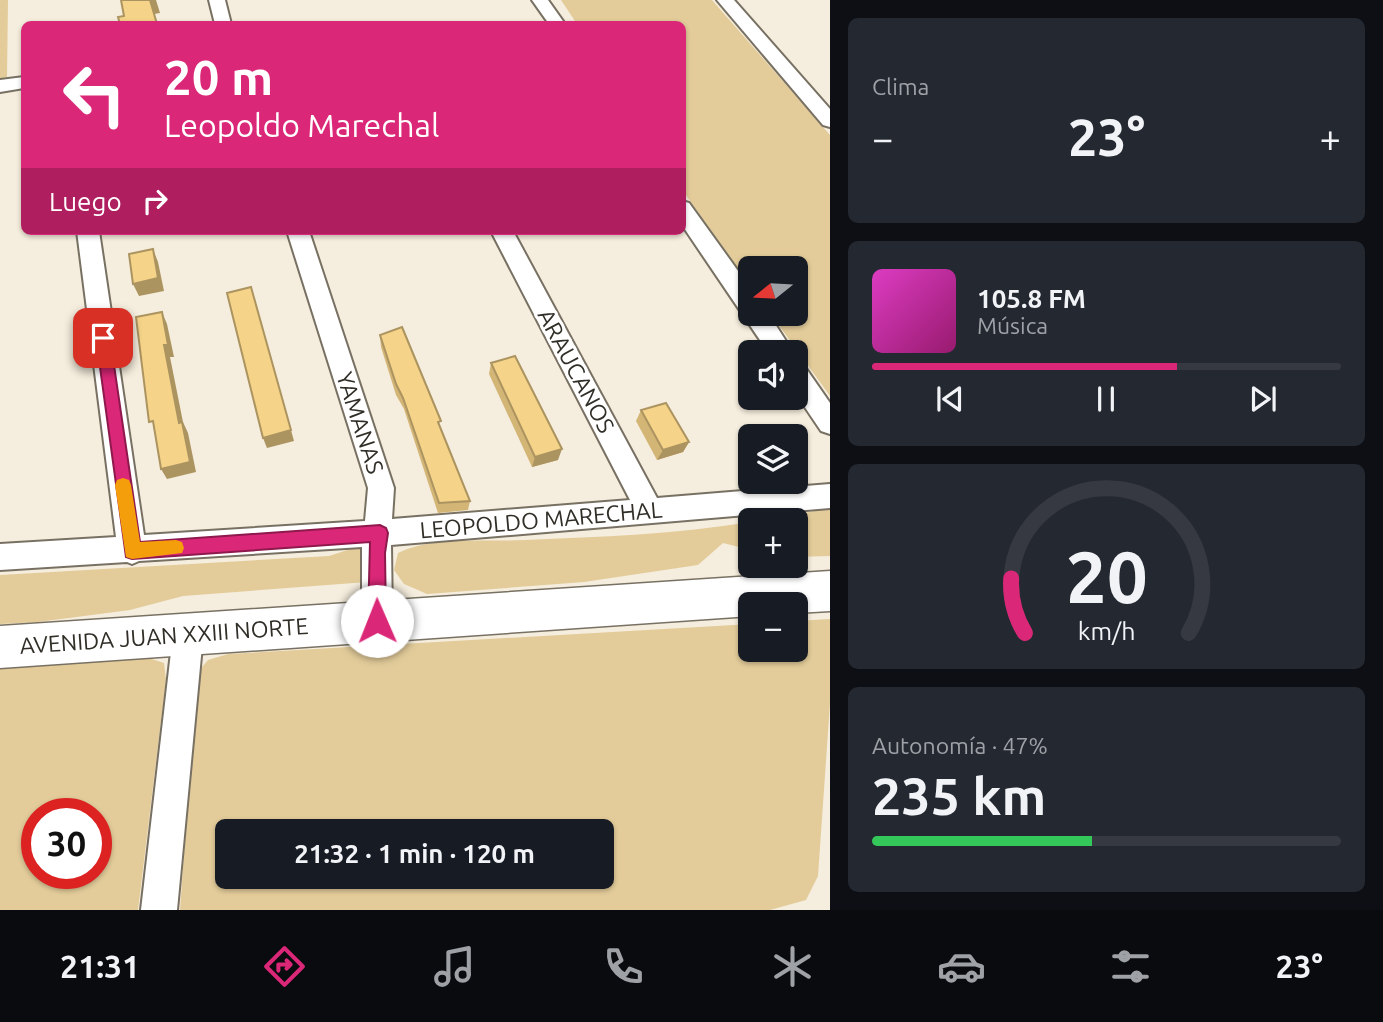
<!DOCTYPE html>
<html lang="es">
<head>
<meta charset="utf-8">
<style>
	body { margin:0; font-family:Ubuntu,sans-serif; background:#242831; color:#f1f3f6; height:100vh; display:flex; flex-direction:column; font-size:26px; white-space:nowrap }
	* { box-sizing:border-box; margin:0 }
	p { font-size:23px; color:#9ea1a6 }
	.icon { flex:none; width:38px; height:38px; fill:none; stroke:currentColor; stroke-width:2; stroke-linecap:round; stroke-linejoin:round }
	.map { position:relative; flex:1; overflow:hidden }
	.drawer { display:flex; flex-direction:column; gap:18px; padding:18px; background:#0d0f14; width:553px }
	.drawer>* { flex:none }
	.guide { position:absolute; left:21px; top:21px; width:665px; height:214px; border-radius:10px; box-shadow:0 2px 5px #0004; background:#db2777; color:#fff; overflow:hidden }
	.needle { width:46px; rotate:252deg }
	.controls { position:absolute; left:738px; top:256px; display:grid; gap:14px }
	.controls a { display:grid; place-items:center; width:70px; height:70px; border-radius:10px; background:#171b24; box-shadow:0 2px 5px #0004; font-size:35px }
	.speed { position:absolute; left:21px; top:798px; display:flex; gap:14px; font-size:35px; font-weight:700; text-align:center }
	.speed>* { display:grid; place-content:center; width:91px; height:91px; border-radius:50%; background:#171b24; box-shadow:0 2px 5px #0004; line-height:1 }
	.speed .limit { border:10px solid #d22; background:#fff; color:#111 }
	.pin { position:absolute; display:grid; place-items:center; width:60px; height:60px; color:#fff; margin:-30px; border-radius:14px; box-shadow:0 4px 10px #0006 }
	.me { position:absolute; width:77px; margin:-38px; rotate:359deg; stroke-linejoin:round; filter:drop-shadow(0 0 5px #0008) }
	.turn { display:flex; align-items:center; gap:24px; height:147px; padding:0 28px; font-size:32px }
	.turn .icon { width:91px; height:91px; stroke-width:2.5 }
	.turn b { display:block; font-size:49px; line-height:60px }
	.then { display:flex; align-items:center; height:66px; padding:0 28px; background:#0003; gap:14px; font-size:26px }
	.big { font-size:52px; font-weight:700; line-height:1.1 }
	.drawer .tile { flex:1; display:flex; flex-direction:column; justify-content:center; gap:10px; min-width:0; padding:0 24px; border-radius:10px; background:#242831 }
	.drawer .dial { align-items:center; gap:0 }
	.dial svg { height:182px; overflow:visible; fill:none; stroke:#363941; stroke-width:7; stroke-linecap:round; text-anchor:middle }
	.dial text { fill:#f1f3f6; stroke:none }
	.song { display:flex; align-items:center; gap:21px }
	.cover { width:84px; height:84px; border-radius:10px; background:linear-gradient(135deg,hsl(310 70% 55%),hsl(320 70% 35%)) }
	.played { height:7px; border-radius:4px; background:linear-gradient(90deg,#db2777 65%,#363941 65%) }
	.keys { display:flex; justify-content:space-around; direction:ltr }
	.heat { display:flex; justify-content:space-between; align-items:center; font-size:38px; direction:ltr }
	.charge { height:10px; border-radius:5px; background:linear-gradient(90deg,#34c759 47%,#363941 0) }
	.trip { position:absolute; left:215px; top:819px; width:399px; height:70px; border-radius:10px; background:#171b24; box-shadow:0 2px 5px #0004; font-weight:700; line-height:70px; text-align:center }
	.tabs { display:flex; height:112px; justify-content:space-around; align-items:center; background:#090b0e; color:#9ea1a6 }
	.tabs .icon { width:49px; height:49px }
	.tabs .on { color:#db2777 }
	.tabs b { font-size:32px; color:#f1f3f6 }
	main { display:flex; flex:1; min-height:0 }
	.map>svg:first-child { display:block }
	.green { fill:#e3cc9a; fill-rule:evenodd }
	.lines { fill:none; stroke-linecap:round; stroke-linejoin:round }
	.street-casing { stroke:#787163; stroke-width:4 }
	.secondary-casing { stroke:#787163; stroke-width:3 }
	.street { fill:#fff; fill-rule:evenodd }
	.secondary { fill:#fff; fill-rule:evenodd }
	.wall { fill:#d3b576 }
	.shaded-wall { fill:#ac9460 }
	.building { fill:#f5d389; stroke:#ac9460; stroke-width:2 }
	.route { fill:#db2777; stroke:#8e194d; stroke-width:2 }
	.slow { fill:#f59e0b }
	.labels { text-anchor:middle; stroke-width:6; stroke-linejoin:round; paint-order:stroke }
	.street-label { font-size:23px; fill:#312e28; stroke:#fff }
</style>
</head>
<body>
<main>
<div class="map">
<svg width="830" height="910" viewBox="0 0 830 910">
	<rect width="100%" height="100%" fill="#f5eddd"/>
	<path class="green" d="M 0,0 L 8,0 L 7,77 L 0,79 Z
		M 561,0 L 712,0 L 830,135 L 830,396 L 770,313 L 796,313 L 796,268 L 751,268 L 751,287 L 683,191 L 682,24 L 577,24 Z
		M 830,508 L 830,556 L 796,557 L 796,520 L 769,520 Z
		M 751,522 L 751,550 L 723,543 L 698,565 L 584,582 L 427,594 L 404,584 L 394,570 L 398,553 C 432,536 487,542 525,540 C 600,537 677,534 751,522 Z
		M 366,544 L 367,582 L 183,596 L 130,610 L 38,622 L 0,624 L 0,575 L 329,556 Z
		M 830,619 L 830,703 L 818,876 L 806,900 L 770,910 L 180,910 L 197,673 L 208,660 L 228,654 L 751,624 L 751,649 L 796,649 L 796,621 ZM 228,831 L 602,831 L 602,877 L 228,877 Z
		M 146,657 L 164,663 L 166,680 L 138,910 L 0,910 L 0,667 ZM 37,814 L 96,814 L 96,873 L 37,873 Z"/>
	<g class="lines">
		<g class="street-casing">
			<path id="street" d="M 209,0 L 225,0 L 231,24 L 215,24 Z
				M 532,0 L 548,0 L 565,24 L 549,24 Z
				M 717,0 L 734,0 L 830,109 L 830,127 L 823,125 Z
				M 24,77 L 24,88 L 0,92 L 0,80 Z
				M 682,201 L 689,203 L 751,289 L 751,313 L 768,313 L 793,352 L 768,352 L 682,225 Z
				M 77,231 L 99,231 L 144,535 L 365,521 L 368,488 L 287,231 L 309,231 L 394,488 L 392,519 L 630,500 L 491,231 L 513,231 L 657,498 L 830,484 L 830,508 L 391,545 L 392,621 L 388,631 L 377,636 L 366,631 L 362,621 L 362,547 L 139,561 L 132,564 L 127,562 L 0,570 L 0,544 L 116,537 Z
				M 796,364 L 805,367 L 830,403 L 830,434 L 821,431 L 796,394 Z
				M 188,620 L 199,624 L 203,635 L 177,910 L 141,910 L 173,635 L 177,624 Z"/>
		</g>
		<g class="secondary-casing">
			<path id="secondary" d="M 830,571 L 830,611 L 796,613 L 796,604 L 751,604 L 751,616 L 0,668 L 0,626 Z"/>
		</g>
		<use href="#street" class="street"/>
		<use href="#secondary" class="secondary"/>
	</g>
	<path class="wall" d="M 380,335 L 441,429 L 470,501 L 468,510 L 438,513 L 404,409 L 396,395 L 381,347 Z
		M 491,363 L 558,460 L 532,467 L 489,374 Z
		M 641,410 L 689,442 L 683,452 L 657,460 L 636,421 Z"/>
	<path class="shaded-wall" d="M 150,0 L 156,0 L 160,13 L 154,14 Z
		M 153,249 L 158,262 L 164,291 L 139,296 L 133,284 Z
		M 251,287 L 294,441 L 267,448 L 263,438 Z
		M 162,312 L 167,324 L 174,357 L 170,357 L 183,422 L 188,433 L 196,472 L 167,479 L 161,469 L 179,423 L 164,345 Z
		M 689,442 L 683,452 L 657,460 L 663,450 Z
		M 562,449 L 558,460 L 532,467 L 535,457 Z"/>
	<path class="building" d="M 121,0 L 150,0 L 157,24 L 120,24 L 118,17 L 124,16 Z
		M 153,249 L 158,278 L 133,284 L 129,254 Z
		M 251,287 L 291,430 L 263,438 L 227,293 Z
		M 162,312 L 168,345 L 164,345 L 179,423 L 182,422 L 190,462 L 161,469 L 153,421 L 149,422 L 136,317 Z
		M 402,327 L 441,421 L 438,422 L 470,501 L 439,503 L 403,398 L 396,384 L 380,335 Z
		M 515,356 L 562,449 L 535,457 L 491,363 Z
		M 666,403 L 689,442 L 663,450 L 641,410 Z"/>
	<path class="route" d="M 103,332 L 110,338 L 140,542 L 380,525 L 386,528 L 388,533 L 385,553 L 386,621 L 384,627 L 377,629 L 371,627 L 368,621 L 370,542 L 132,559 L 126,557 L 96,338 Z"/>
	<path class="slow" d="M 123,478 L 129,480 L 131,485 L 140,542 L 176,540 L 182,542 L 184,548 L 182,553 L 132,559 L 126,557 L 115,485 L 117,480 Z"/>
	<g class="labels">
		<g class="street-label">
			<text transform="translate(576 371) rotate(62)" y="8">ARAUCANOS</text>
			<text transform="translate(360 423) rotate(72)" y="8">YAMANAS</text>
			<text transform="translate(541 520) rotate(-5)" y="8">LEOPOLDO MARECHAL</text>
			<text transform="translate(164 636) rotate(-4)" y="8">AVENIDA JUAN XXIII NORTE</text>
		</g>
	</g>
</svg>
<div class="controls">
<a><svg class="needle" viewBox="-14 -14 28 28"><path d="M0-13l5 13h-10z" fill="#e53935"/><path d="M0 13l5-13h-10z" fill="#9ea1a6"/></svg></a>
<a><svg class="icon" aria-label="sound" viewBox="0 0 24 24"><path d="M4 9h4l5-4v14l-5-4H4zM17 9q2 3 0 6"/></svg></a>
<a><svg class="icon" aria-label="layers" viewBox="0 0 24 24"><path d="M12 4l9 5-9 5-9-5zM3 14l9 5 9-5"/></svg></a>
<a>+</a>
<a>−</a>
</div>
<div class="speed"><div class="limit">30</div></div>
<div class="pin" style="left:103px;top:338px;background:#d93025"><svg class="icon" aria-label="arrive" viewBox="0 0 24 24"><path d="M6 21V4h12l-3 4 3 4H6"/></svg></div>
<svg class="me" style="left:377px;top:621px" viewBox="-20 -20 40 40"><circle r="19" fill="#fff"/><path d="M0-13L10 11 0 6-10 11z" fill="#db2777"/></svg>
<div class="trip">21:32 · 1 min · 120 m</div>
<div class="guide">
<div class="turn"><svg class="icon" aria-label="left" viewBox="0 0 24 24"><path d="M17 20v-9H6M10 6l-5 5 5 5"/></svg><div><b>20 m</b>Leopoldo Marechal</div></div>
<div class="then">Luego<svg class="icon" aria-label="right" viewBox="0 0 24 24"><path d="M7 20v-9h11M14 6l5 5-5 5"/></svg></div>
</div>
</div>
<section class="drawer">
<div class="tile"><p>Clima</p>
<div class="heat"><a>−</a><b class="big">23°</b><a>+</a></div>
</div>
<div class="tile">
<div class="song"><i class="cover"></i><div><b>105.8 FM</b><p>Música</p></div></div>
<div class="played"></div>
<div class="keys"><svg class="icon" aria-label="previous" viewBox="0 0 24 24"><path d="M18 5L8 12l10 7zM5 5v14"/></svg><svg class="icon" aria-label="pause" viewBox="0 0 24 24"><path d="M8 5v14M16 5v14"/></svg><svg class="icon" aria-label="next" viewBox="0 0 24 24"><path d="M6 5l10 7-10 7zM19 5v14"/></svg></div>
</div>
<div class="tile dial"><svg viewBox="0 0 100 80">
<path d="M14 69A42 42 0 1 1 86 69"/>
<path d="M14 69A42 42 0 0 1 8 45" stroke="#db2777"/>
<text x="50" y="56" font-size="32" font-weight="700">20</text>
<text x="50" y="72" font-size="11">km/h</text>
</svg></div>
<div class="tile"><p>Autonomía · 47%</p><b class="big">235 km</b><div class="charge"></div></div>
</section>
</main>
<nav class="tabs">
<b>21:31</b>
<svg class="icon on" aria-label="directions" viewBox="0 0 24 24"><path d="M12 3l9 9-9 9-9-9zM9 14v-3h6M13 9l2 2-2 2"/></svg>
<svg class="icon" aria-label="music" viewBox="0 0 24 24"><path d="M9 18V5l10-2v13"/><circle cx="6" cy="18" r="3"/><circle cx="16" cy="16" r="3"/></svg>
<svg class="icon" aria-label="phone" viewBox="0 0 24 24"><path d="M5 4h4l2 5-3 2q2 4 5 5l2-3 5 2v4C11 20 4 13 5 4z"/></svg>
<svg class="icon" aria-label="climate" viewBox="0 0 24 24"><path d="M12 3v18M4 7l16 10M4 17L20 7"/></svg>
<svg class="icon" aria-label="car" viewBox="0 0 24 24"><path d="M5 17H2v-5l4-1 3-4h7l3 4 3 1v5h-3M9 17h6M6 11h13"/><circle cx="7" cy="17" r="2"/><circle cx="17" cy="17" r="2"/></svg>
<svg class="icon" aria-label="filters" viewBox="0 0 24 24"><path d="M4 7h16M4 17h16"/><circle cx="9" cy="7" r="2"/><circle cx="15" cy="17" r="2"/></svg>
<b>23°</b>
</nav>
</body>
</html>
